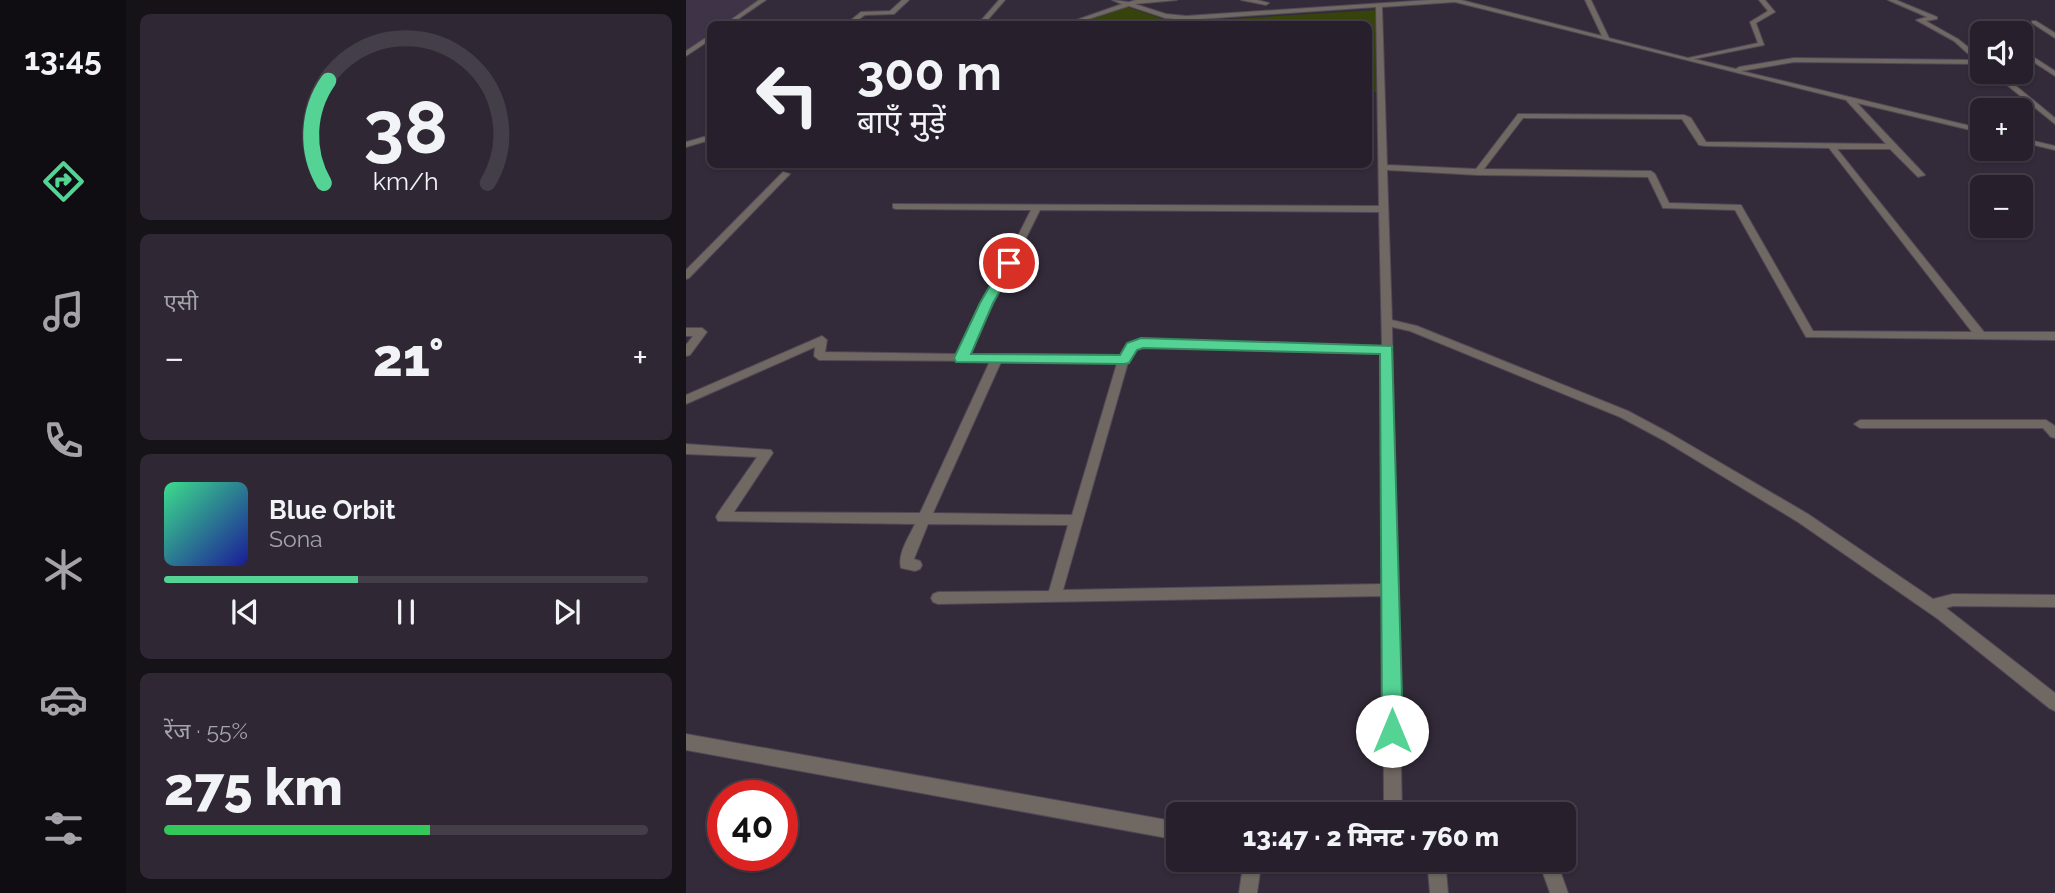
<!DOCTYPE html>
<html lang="hi">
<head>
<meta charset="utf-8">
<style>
	body { margin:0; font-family:Raleway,"Noto Sans Devanagari",sans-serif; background:#2f2834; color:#f1f3f6; height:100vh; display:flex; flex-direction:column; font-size:26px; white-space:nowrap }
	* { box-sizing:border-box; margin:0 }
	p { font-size:23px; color:#a4a3a9 }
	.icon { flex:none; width:38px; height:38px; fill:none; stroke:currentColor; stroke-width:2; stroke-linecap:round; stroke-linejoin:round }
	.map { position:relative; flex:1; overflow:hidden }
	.side { display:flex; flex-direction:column; gap:14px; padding:14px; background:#151218; width:560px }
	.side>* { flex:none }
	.banner { position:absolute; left:21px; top:21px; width:665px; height:147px; border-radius:10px; box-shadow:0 2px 5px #0004,0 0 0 2px #433e48; background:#27202c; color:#f1f3f6; overflow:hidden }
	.buttons { position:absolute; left:1284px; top:21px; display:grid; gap:14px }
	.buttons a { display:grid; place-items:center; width:63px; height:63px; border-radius:10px; background:#27202c; box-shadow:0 2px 5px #0004,0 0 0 2px #433e48; font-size:35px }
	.speed { position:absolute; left:21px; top:780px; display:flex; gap:14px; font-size:35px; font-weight:700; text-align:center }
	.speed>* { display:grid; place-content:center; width:91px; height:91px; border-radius:50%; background:#27202c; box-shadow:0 2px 5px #0004,0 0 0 2px #433e48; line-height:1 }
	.speed .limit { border:10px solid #d22; background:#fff; color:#111 }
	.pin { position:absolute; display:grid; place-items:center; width:60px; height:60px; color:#fff; margin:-30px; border:4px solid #fff; border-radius:50%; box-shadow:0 2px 7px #0007 }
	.me { position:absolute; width:77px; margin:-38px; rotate:0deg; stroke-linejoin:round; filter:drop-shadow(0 0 5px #0008) }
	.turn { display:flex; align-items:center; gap:24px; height:147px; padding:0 35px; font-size:32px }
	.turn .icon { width:91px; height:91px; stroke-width:2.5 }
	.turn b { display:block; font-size:49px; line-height:60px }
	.big { font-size:52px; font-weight:800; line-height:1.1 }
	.side .widget { flex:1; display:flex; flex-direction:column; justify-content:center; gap:10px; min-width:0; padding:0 24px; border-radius:10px; background:#2f2834 }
	.side .dial { align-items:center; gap:0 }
	.dial svg { height:182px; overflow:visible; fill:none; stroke:#433e48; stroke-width:7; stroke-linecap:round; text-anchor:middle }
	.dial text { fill:#f1f3f6; stroke:none }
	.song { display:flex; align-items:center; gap:21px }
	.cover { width:84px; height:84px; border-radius:10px; background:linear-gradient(135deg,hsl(150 70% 55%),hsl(240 70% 35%)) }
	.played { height:7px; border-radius:4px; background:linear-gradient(90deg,#54d395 40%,#433e48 40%) }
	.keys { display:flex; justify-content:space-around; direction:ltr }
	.heat { display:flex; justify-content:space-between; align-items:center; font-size:38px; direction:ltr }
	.charge { height:10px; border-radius:5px; background:linear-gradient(90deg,#34c759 55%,#433e48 0) }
	.trip { position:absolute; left:480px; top:802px; width:410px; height:70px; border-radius:10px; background:#27202c; box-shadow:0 2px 5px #0004,0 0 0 2px #433e48; font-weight:800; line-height:70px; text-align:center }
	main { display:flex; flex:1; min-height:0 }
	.tabs { display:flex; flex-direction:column; width:126px; justify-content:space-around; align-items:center; background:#100d12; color:#a4a3a9 }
	.tabs .icon { width:49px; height:49px }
	.tabs .active { color:#54d395 }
	.tabs b { font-size:32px; color:#f1f3f6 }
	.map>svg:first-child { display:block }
	.built { fill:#3f3447 }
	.green { fill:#36430b }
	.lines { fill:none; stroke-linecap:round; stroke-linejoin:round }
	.minor-casing { stroke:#504856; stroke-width:2 }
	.minor { fill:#706862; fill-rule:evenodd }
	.route { fill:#54d395; stroke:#378961; stroke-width:2 }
</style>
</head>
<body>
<main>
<nav class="tabs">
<b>13:45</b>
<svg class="icon active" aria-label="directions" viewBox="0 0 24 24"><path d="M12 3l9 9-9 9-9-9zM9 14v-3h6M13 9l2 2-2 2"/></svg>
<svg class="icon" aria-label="music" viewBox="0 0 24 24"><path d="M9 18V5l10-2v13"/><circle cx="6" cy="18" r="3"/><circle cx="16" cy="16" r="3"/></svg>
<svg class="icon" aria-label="phone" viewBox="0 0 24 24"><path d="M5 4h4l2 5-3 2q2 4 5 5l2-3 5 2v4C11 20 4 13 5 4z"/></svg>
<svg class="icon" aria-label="climate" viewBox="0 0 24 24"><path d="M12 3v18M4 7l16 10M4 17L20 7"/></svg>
<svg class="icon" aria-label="car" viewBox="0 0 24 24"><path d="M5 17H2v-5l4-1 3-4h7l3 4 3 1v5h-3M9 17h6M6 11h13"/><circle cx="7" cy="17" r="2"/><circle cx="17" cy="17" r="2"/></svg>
<svg class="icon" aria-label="filters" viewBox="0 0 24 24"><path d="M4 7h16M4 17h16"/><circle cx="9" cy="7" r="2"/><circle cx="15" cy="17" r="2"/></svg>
</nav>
<section class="side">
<div class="widget dial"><svg viewBox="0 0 100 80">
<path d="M14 69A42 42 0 1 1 86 69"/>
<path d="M14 69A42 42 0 0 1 16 24" stroke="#54d395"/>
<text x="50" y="56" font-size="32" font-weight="700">38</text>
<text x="50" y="72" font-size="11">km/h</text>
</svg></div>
<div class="widget"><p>एसी</p>
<div class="heat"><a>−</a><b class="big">21°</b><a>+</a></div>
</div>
<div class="widget">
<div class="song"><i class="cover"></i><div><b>Blue Orbit</b><p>Sona</p></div></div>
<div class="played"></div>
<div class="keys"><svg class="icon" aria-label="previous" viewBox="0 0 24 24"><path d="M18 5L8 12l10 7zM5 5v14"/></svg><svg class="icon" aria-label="pause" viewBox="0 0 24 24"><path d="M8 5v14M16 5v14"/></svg><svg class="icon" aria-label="next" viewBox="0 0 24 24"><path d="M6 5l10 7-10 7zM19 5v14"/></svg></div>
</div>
<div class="widget"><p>रेंज · 55%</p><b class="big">275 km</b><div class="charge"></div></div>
</section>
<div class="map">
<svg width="1369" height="893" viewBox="0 0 1369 893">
	<rect width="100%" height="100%" fill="#342b3a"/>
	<path class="built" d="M 0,0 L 72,0 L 38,24 L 24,24 L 24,34 L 0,51 Z"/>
	<path class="green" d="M 441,7 L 483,21 L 497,22 L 690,10 L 692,92 L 683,92 L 682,24 L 389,24 Z"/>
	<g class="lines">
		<g class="minor-casing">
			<path id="minor" d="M 73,0 L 80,0 L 45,24 L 39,24 Z
				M 216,0 L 223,0 L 208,14 L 179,15 L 166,24 L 160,24 L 175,12 L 204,11 Z
				M 313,0 L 319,0 L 298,24 L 292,24 Z
				M 426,0 L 443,2 L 450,0 L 491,0 L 449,4 L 480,14 L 500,16 L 744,0 L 775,0 L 916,36 L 899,0 L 905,0 L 923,38 L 1002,58 L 1072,43 L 1064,22 L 1082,11 L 1073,0 L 1079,0 L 1089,12 L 1070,23 L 1078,45 L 1008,59 L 1050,69 L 1053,67 L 1108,58 L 1289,60 L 1268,41 L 1230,20 L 1241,17 L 1202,0 L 1210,0 L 1251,17 L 1251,19 L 1240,21 L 1272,39 L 1297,59 L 1297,64 L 1108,62 L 1055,71 L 1297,129 L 1297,133 L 1171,103 L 1239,175 L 1232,177 L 1204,149 L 1151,149 L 1298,332 L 1369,332 L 1369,340 L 1120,337 L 1049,210 L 977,208 L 962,177 L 792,175 L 701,170 L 706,320 L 731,326 L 942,411 L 985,434 L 1122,514 L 1247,599 L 1267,594 L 1369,595 L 1369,607 L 1267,606 L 1260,608 L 1369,693 L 1369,711 L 1363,708 L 1252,619 L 1112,522 L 977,440 L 934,417 L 724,331 L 706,327 L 716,814 L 698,814 L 697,596 L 252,604 L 247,602 L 245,598 L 247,594 L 252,592 L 363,591 L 382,525 L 242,524 L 228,559 L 234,561 L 236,565 L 234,569 L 229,571 L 215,568 C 211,554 223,537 229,524 L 32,521 L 30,517 L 32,513 L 71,457 L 0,454 L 0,444 L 85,450 L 87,453 L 85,456 L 48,512 L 234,513 L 304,361 L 133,360 L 128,356 L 129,347 L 0,404 L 0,395 L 136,336 L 141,340 L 139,352 L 272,354 L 345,210 L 210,209 L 207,208 L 207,204 L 693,206 L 690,7 L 500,20 L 479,18 L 443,6 L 387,24 L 379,24 L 436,4 ZM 769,2 L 1160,100 L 1200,144 L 1020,142 L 1005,118 L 998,115 L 835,114 L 832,114 L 790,169 L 701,165 L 696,7 ZM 837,118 L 996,119 L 1013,145 L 1020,146 L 1143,148 L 1286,332 L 1127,331 L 1055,205 L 983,203 L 969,174 L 965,171 L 798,169 ZM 354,210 L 693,212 L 696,346 L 455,339 L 443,343 L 435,355 L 282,354 ZM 456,347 L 696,354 L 697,584 L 377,590 L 443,359 L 451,349 ZM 315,362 L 431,363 L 386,515 L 247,513 Z
				M 555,0 L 571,0 L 583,3 L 580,5 Z
				M 1346,21 L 1350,21 L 1369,33 L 1369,38 L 1346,23 Z
				M 24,35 L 24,40 L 0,56 L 0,51 Z
				M 1335,49 L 1369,71 L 1369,76 L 1335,54 Z
				M 1305,72 L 1313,72 L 1369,118 L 1369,124 Z
				M 21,136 L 24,136 L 24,140 L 0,147 L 0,142 Z
				M 1335,138 L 1369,146 L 1369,150 L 1335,142 Z
				M 97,172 L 104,174 L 3,278 L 0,279 L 0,270 Z
				M 0,328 L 16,328 L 21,332 L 4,355 L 0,356 L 0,345 L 7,336 L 0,336 Z
				M 1174,420 L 1360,420 L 1369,426 L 1369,438 L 1365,437 L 1357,428 L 1174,428 L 1168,424 Z
				M 0,734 L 492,822 L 492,840 L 0,750 Z
				M 558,859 L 576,859 L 571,893 L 553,893 Z
				M 741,859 L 759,859 L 762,893 L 744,893 Z
				M 852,859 L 870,859 L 882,893 L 864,893 Z"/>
		</g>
		<use href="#minor" class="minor"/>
	</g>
	<path class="route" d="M 323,259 L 330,263 L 307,303 L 285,354 L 434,355 L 441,343 L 455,338 L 706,346 L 717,731 L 714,739 L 706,742 L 699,739 L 696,731 L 694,354 L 457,348 L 451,350 L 443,363 L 438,364 L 270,362 L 268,358 L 294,303 L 317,263 Z"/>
</svg>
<div class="buttons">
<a><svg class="icon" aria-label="sound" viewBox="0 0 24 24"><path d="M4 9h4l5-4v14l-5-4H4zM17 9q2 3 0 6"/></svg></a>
<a>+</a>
<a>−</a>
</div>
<div class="speed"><div class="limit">40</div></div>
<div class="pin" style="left:323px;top:263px;background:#d93025"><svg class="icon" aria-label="arrive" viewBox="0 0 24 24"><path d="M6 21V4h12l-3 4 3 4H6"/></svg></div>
<svg class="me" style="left:706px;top:731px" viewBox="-20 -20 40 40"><circle r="19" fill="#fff"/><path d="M0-13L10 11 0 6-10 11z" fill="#54d395"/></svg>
<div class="trip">13:47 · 2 मिनट · 760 m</div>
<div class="banner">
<div class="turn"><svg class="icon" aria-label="left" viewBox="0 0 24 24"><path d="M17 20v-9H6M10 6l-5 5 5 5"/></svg><div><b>300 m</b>बाएँ मुड़ें</div></div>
</div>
</div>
</main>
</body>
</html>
